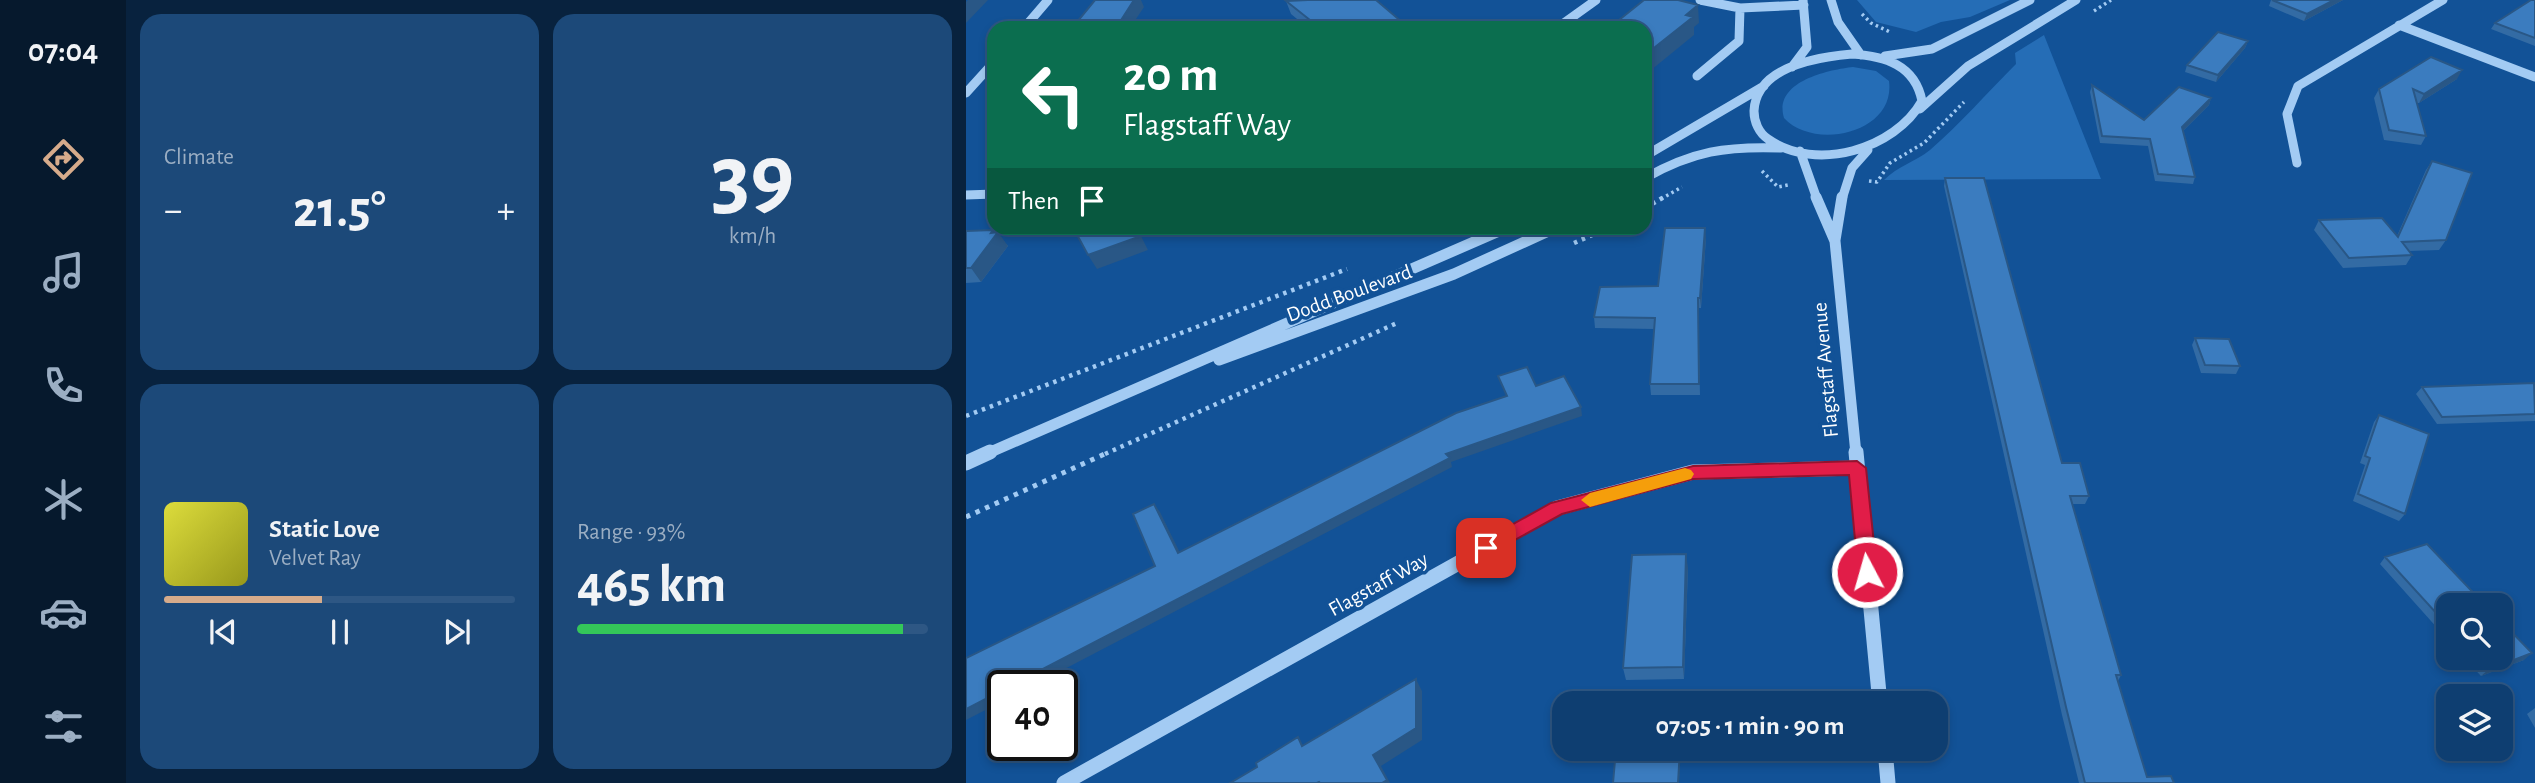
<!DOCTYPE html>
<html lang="en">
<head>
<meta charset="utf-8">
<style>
	body { margin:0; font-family:"Alegreya Sans",sans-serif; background:#1c4979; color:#f1f3f6; height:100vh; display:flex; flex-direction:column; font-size:26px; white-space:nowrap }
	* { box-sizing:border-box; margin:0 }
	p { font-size:23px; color:#9baec3 }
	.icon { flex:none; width:38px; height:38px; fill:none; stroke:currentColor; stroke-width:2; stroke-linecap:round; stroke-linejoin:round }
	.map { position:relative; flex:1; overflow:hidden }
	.panel { display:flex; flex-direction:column; gap:14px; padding:14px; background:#08223e; width:840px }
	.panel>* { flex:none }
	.banner { position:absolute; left:21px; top:21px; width:665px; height:214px; border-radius:21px; box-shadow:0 4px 10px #0003,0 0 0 2px #2e5784; background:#0b6e4f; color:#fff; overflow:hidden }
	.fabs { position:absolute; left:1470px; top:593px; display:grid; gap:14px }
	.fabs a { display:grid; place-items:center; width:77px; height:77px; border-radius:14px; background:#0e3e71; box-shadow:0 4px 10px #0003,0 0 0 2px #2e5784; font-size:35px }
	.speed { position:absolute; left:21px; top:670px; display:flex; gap:14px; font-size:35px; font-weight:700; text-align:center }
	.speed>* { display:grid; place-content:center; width:91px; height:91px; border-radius:50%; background:#0e3e71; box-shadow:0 4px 10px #0003,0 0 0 2px #2e5784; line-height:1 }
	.speed .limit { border:4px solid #111; border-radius:10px; background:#fff; color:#111 }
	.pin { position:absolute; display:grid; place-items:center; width:60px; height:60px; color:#fff; margin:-30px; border-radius:14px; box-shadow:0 4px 10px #0006 }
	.me { position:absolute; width:77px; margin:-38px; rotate:354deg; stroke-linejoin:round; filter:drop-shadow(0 0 5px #0008) }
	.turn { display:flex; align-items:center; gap:24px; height:147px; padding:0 21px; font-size:32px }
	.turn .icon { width:91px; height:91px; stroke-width:2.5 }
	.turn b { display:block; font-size:49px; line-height:60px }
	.then { display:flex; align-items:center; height:66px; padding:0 21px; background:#0003; gap:14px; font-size:26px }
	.big { font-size:52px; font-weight:600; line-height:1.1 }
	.panel .widget { flex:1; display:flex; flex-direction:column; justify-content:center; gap:10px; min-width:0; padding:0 24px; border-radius:21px; background:#1c4979 }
	.panel .dial { align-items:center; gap:0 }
	.dial b { font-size:91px; line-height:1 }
	.song { display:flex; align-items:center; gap:21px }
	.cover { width:84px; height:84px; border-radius:10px; background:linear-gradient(135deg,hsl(60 70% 55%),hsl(60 70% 35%)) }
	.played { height:7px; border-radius:4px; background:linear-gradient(90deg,#d6ab8b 45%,#2e5784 45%) }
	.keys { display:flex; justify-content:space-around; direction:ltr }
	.heat { display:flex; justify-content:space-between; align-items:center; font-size:38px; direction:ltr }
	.charge { height:10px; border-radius:5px; background:linear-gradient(90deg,#34c759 93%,#2e5784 0) }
	.panel .tiles { flex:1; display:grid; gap:14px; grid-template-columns:repeat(2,1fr) }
	.trip { position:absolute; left:586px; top:691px; width:396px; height:70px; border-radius:21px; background:#0e3e71; box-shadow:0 4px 10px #0003,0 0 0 2px #2e5784; font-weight:600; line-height:70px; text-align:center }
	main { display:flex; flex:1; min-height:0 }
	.tab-bar { display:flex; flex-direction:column; width:126px; justify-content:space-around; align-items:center; background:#06192d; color:#9baec3 }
	.tab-bar .icon { width:49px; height:49px }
	.tab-bar .active { color:#d6ab8b }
	.tab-bar b { font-size:32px; color:#f1f3f6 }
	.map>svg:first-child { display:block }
	.green { fill:#256db6 }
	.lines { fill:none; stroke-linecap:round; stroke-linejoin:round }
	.path-far2 { stroke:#a3cbf3; stroke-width:3.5; stroke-dasharray:2.5 3.5; stroke-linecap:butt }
	.path-far1 { stroke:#a3cbf3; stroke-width:4.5; stroke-dasharray:3.5 5; stroke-linecap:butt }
	.path { stroke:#a3cbf3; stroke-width:5; stroke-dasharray:4.5 6; stroke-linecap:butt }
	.minor-far2 { stroke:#a3cbf3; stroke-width:9 }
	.minor-far1 { stroke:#a3cbf3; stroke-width:11 }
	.minor { stroke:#a3cbf3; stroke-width:15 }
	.wall { fill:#336ba4 }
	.shaded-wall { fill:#295786 }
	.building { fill:#3b7cbf; stroke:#295786; stroke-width:2 }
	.route { fill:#e11d48; stroke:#92132f; stroke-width:2 }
	.slow { fill:#f59e0b }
	.labels { text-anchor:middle; stroke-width:7; stroke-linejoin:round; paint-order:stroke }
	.street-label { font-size:21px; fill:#fff; stroke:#125297 }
</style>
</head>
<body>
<main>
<nav class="tab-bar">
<b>07:04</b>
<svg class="icon active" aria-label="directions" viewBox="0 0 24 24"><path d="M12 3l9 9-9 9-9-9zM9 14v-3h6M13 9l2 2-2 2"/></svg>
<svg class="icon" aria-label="music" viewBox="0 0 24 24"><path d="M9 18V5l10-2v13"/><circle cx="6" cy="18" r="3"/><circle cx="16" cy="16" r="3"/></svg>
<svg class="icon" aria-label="phone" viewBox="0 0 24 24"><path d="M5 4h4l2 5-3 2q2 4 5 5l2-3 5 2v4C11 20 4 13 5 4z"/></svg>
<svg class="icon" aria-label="climate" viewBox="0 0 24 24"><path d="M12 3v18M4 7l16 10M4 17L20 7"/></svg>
<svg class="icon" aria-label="car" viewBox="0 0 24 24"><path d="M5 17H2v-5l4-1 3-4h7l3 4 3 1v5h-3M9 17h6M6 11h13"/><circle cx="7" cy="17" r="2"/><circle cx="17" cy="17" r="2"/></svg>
<svg class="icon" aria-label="filters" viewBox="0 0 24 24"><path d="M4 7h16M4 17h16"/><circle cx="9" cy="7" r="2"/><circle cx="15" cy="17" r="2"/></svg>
</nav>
<section class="panel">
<div class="tiles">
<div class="widget"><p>Climate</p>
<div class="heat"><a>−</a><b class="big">21.5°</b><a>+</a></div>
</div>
<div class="widget dial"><b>39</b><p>km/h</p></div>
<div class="widget">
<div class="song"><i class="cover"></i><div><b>Static Love</b><p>Velvet Ray</p></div></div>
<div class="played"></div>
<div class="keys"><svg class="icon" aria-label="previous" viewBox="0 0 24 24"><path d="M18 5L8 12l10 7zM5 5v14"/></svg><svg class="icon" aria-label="pause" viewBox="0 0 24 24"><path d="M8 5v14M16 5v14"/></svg><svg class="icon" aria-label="next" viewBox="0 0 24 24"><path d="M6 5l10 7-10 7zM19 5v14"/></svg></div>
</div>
<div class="widget"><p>Range · 93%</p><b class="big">465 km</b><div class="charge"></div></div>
</div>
</section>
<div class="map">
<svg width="1569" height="783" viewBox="0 0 1569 783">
	<rect width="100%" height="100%" fill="#125297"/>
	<path class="green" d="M 891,0 L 1044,0 L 1004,17 L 975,22 L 950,32 L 910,22 Z
		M 1078,35 L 1135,179 L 918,180 C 932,166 949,162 964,150 C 994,124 1021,93 1050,64 L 1049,53 Z
		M 887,67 L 910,71 L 923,81 C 930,133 848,151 818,118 C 807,82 861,70 887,67 Z"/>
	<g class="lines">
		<path class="path-far2" d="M 1128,11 L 1145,0
			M 896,14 L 905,23 L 924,32
			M 796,171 L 812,187 L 822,185
			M 903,181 L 911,182 L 924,163 L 958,143 L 998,102
			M 695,199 L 716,187"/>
		<path class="path-far1" d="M 679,208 L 698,197
			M 608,243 L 642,228
			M 0,416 L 381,269
			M 139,454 L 431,323"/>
		<path class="path" d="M 0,517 L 143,452"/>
		<path class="minor-far2" d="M 734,0 L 774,8 L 838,5
			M 865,0 L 872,22 L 895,55
			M 1433,25 L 1569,77
			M 58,28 L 82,0
			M 591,28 L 630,0
			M 886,54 C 919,56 949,65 956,101 C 929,149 850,173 802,139 C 793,133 788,122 788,111 C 790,66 852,57 886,54 Z
			M 919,56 L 966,49 L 1064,0
			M 826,67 L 841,47 L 837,0
			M 731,76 L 773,41 L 774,8
			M 0,93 L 28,62
			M 954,109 L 1002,66 L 1110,0
			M 834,151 L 851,199
			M 679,156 L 798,86
			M 1331,163 L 1321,114 L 1332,86 L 1477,0
			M 679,178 C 727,151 760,146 815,148
			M 0,195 L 28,194
			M 876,199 L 886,168 L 902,150"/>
		<path class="minor-far1" d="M 850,197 L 869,241 L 890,454
			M 869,240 L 876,197
			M 253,360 L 488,274 L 589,228
			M 20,454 L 540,228"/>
		<path class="minor" d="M 890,452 L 914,704
			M 0,463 L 24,452
			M 919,749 L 922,783
			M 98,783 L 591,508 L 727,472 L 891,468"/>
	</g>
	<path class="wall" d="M 1305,0 L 1377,0 L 1338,21 L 1303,6 Z
		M 1569,0 L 1569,46 L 1525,29 L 1529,23 Z
		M 320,1 L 443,28 L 342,28 L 325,14 Z
		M 1282,41 L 1279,48 L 1250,82 L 1219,72 L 1221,65 Z
		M 1491,79 L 1453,103 L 1451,103 L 1460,136 L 1455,145 L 1418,140 L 1408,98 L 1413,89 Z
		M 1126,85 L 1178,120 L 1245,98 L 1243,105 L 1217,131 L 1229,177 L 1227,184 L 1189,181 L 1182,146 L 1134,143 L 1124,92 Z
		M 1466,161 L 1480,240 L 1473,250 L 1443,251 L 1446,255 L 1440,265 L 1377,268 L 1348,230 L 1353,220 L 1431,236 L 1460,170 Z
		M 979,178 L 1096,463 L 1123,496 L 1119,504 L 1106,504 L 1155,675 L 1152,681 L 1181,777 L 1208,783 L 1113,783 L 1096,715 L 978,186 Z
		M 0,231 L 29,232 L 42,246 L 15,282 L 0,283 Z
		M 740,238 L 735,308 L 732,308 L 734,395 L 685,395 L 684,384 L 688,329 L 629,328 L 628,317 L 692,286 Z
		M 1229,338 L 1274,366 L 1270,374 L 1235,373 L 1226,345 Z
		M 1569,385 L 1569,421 L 1471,424 L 1450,394 L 1456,387 Z
		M 1413,415 L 1439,514 L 1433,521 L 1387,501 L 1399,465 L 1394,463 L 1408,422 Z
		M 1419,557 L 1482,606 L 1482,640 L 1414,564 Z
		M 722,568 L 718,679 L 660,680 L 657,668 Z
		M 1498,658 L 1535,658 L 1558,660 L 1515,676 Z
		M 1569,708 L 1569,728 L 1561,714 Z"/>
	<path class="shaded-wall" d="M 2,0 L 22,0 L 0,23 L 0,2 Z
		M 168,0 L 175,0 L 178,7 L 164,28 L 150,28 Z
		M 1368,0 L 1377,0 L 1338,21 L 1341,14 Z
		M 732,5 L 733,23 L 728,27 L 728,35 L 679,75 L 679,55 Z
		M 1282,41 L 1279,48 L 1250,82 L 1252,75 Z
		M 1496,70 L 1491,79 L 1453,103 L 1458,94 Z
		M 1245,98 L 1243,105 L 1214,134 L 1216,127 Z
		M 739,228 L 740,238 L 735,308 L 734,298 Z
		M 27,230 L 30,235 L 32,232 L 42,246 L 15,282 L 5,268 Z
		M 175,236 L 182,250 L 131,269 L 122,255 Z
		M 615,407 L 616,416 L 485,462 L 486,467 L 66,686 L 44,686 L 480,454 Z
		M 188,504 L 194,512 L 218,561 L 212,553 Z
		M 720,554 L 722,568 L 718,679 L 717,667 Z
		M 1566,653 L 1558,660 L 1515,676 L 1522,670 Z
		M 450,679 L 456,691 L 456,740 L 415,766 L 424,783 L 416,783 L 407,755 Z
		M 37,690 L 37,701 L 0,720 L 0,709 Z
		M 714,749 L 715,749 L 713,783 L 712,783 Z"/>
	<path class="building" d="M 129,0 L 168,0 L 150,28 L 106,28 Z
		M 342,0 L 410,0 L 443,28 L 354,28 L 320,1 Z
		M 678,0 L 712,0 L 732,5 L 720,15 L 727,17 L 679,55 L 679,28 L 643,28 Z
		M 1306,0 L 1368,0 L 1341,14 Z
		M 1565,0 L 1569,0 L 1569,38 L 1529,23 Z
		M 1252,32 L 1282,41 L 1252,75 L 1221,65 Z
		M 1465,57 L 1496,70 L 1458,94 L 1447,89 L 1460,136 L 1423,130 L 1413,89 Z
		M 1126,85 L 1178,120 L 1213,87 L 1245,98 L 1216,127 L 1229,177 L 1192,174 L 1184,139 L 1136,136 Z
		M 1466,161 L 1506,173 L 1480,240 L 1436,242 L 1446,255 L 1383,258 L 1353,220 L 1416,218 L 1432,237 Z
		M 979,178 L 1018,178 L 1096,463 L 1114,463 L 1123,496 L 1104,496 L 1155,675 L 1150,675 L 1181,777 L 1205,776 L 1208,783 L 1119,783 L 1100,707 Z
		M 118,228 L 170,228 L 175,236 L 122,255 L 109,231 Z
		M 699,228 L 739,228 L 734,298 L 732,298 L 733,384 L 684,384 L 689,318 L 628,317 L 634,287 L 692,286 Z
		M 27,230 L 25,233 L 32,232 L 5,268 L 0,268 L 0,231 Z
		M 1229,338 L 1263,339 L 1274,366 L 1239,365 Z
		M 561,367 L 570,386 L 598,376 L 615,407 L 480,454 L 484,458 L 44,686 L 37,686 L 37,690 L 0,709 L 0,658 L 189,566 L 167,514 L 188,504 L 212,553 L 490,413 L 541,396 L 532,376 Z
		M 1568,383 L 1569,414 L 1476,417 L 1456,387 Z
		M 1413,415 L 1463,434 L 1439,514 L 1392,494 L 1404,458 L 1399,456 Z
		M 1461,544 L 1520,606 L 1482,606 L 1482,626 L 1419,557 Z
		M 720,554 L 717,667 L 657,668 L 666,555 Z
		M 1535,621 L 1566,653 L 1522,670 L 1511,658 L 1535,658 Z
		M 450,679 L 450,728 L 407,755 L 421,780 L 416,783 L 354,783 L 353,782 L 351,783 L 264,783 L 291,767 L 290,763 L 332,737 L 336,746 Z
		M 650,749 L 714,749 L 712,783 L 647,783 Z"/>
	<path class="route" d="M 891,461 L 900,468 L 911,572 L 908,578 L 895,578 L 892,572 L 883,475 L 727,479 L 596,514 L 520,556 L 510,548 L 513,543 L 585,503 L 727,466 Z"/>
	<path class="slow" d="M 719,468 L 725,470 L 728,474 L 725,479 L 624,507 L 615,500 L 624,493 Z"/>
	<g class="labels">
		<g class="street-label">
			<text transform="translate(383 293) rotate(-20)" y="7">Dodd Boulevard</text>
			<text transform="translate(859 370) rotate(-95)" y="7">Flagstaff Avenue</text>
			<text transform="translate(412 584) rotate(-29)" y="7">Flagstaff Way</text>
		</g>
	</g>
</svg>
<div class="fabs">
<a><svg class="icon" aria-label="search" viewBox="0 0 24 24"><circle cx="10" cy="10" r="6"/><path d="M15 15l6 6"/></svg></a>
<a><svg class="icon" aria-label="layers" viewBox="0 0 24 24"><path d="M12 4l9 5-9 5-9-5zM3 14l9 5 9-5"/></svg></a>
</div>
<div class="speed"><div class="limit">40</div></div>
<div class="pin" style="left:520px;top:548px;background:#d93025"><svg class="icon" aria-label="arrive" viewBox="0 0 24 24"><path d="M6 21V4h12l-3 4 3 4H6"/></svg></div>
<svg class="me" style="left:901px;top:572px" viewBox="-20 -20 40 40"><circle r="17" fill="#e11d48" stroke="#fff" stroke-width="3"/><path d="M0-11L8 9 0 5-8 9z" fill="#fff"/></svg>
<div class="trip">07:05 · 1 min · 90 m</div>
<div class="banner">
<div class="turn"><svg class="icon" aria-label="left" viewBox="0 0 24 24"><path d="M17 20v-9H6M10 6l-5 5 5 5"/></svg><div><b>20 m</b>Flagstaff Way</div></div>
<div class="then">Then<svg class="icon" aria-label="arrive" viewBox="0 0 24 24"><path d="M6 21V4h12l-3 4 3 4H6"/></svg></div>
</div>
</div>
</main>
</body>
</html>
